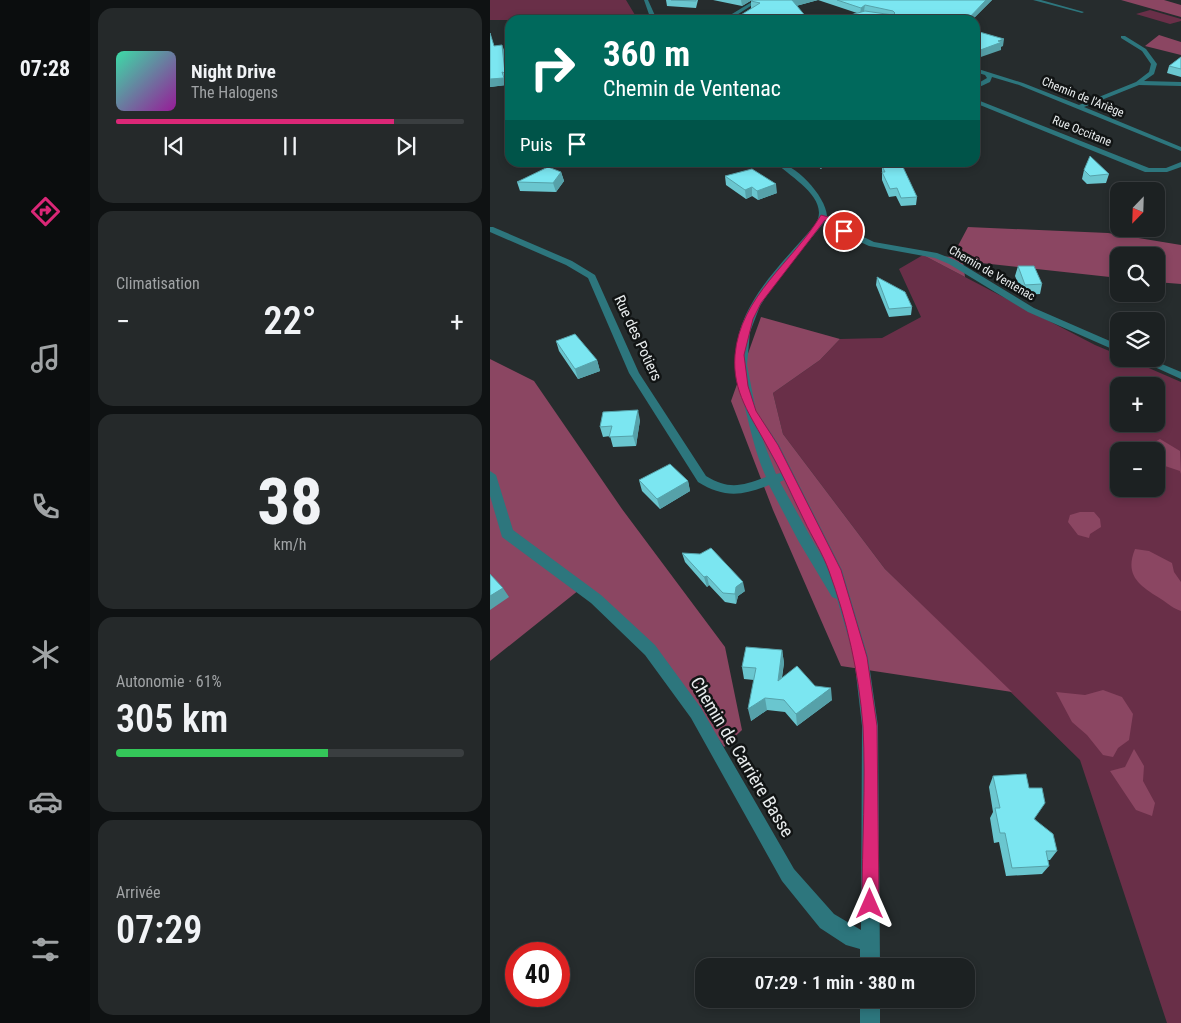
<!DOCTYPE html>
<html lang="fr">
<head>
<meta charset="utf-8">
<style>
	body { margin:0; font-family:"Roboto Condensed",sans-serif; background:#25292a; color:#f1f3f6; height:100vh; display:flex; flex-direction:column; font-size:19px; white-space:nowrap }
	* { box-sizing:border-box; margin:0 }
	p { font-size:16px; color:#a0a3a5 }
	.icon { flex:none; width:28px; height:28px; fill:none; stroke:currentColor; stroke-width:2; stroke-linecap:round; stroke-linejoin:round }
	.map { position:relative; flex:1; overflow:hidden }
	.details { display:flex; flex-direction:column; gap:8px; padding:8px; background:#0f1213; width:400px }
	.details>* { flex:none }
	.hud { position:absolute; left:15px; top:15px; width:475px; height:152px; border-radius:15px; box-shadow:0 2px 8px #0003,0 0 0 1px #3a3e40; background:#00695c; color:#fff; overflow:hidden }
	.needle { width:32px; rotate:203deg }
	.fabs { position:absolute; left:620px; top:182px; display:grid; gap:10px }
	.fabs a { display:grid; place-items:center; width:55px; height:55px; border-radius:10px; background:#1c2122; box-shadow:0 2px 8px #0003,0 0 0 1px #3a3e40; font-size:25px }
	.speed { position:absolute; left:15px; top:942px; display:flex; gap:10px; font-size:25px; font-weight:700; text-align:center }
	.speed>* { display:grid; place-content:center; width:65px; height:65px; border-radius:50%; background:#1c2122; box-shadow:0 2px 8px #0003,0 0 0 1px #3a3e40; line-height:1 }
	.speed .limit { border:8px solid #d22; background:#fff; color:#111 }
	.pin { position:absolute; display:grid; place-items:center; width:42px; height:42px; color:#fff; margin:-21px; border:2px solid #fff; border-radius:50%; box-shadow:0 1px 5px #0007 }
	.me { position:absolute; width:55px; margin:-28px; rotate:0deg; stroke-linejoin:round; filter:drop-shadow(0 0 4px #0008) }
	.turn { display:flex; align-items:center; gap:18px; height:105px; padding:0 15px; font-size:22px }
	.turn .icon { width:65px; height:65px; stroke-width:2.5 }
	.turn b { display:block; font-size:35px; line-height:42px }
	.then { display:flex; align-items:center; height:48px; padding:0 15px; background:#0003; gap:10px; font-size:19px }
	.big { font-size:38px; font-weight:600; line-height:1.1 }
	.details .card { flex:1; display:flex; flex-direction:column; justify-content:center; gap:8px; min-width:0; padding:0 18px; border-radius:15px; background:#25292a }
	.details .dial { align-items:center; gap:0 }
	.dial b { font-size:65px; line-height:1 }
	.song { display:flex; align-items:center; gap:15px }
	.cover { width:60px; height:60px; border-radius:8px; background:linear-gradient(135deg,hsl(160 70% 55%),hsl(300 70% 35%)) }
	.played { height:5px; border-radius:2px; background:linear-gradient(90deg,#db2777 80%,#3a3e40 80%) }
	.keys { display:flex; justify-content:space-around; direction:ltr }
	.heat { display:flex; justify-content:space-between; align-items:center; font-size:28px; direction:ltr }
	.charge { height:8px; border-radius:4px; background:linear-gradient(90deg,#34c759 61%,#3a3e40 0) }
	.trip { position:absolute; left:205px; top:958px; width:280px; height:50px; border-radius:15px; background:#1c2122; box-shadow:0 2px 8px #0003,0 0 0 1px #3a3e40; font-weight:600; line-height:50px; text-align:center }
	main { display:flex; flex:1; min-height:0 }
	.tab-bar { display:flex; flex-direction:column; width:90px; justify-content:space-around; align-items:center; background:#0b0d0e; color:#a0a3a5 }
	.tab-bar .icon { width:35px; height:35px }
	.tab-bar .selected { color:#db2777 }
	.tab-bar b { font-size:22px; color:#f1f3f6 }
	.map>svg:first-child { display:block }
	.green { fill:#692f48; fill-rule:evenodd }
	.forest { fill:#8b4662 }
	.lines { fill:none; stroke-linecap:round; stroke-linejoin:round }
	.minor { fill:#2d767d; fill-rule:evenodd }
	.wall { fill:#6ac6cf }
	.shaded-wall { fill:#56a1a9 }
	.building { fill:#7be6f1; stroke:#56a1a9 }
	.route { fill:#db2777; stroke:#8e194d }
	.labels { text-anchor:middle; stroke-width:5; stroke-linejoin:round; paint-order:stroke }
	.far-street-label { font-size:12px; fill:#e8eced; stroke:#111414 }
	.street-label { font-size:15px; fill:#e8eced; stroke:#111414 }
	.near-street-label { font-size:18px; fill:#e8eced; stroke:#111414 }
</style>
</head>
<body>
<main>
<nav class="tab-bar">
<b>07:28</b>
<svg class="icon selected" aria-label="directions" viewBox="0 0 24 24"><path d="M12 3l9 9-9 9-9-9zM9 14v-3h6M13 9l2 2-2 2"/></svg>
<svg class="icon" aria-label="music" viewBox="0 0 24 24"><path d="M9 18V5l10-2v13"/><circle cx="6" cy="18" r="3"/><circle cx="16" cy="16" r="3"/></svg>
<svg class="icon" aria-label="phone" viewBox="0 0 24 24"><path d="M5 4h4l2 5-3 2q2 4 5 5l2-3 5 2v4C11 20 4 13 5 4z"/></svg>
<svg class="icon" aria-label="climate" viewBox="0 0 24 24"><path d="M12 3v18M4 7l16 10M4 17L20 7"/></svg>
<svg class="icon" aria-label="car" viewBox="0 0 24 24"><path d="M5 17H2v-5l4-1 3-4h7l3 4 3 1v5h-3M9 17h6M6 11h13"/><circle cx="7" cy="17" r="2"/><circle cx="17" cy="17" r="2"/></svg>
<svg class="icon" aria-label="filters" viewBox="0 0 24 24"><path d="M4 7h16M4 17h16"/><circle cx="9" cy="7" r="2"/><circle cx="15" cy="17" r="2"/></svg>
</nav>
<section class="details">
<div class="card">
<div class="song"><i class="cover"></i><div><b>Night Drive</b><p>The Halogens</p></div></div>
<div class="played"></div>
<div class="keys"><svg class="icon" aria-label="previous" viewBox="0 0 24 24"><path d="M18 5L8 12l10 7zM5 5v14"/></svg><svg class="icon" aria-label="pause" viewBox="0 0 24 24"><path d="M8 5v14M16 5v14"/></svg><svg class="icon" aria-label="next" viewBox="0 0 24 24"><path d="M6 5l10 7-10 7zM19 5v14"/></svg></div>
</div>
<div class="card"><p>Climatisation</p>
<div class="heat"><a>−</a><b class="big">22°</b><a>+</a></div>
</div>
<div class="card dial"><b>38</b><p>km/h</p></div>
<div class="card"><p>Autonomie · 61%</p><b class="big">305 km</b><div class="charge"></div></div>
<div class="card"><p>Arrivée</p><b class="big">07:29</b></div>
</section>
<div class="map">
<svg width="691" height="1023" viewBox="0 0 691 1023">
	<rect width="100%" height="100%" fill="#262c2d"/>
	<path class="green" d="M 0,0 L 136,0 L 148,20 L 0,20 Z
		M 660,10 L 691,19 L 691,21 L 680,24 L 646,14 Z
		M 433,255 L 605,345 L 629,355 L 629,359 L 638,359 L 691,382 L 691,1023 L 677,1023 L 590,760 L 395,569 L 293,434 L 283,393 L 330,360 L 350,339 L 392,338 L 431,317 L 409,269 ZM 629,386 L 666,386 L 666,424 L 629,424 ZM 629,451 L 666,451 L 666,489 L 629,489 Z"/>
	<path class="forest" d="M 631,0 L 674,0 L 691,5 L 691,17 Z
		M 669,35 L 691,42 L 691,55 L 655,46 Z
		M 478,227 L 618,233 L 691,245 L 691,284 L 666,282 L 666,256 L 629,256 L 629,278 L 473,261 L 475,277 L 433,255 L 462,257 Z
		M 271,317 L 350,339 L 330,360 L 283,393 L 293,434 L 395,569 L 522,692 L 351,666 L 283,510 L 241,401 Z
		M 0,359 L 44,381 L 132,509 L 235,647 L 252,730 L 234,747 L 163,646 L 94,586 L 0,661 Z
		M 670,439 L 690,451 L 691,474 L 690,471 L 675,466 L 666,457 L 666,451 L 663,451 L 663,443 Z
		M 590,512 L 604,512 L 610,519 L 611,527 L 600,534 L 599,538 L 588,535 L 578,522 L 580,515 Z
		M 645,549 L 659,551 L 682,563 L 684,572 L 691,582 L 691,611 C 684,609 677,603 671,599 C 650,586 634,576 645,549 Z
		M 613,690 L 632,697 L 643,714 L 639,740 L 628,748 L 623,757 L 613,755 L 597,735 L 582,722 L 566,692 L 595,695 Z
		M 644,749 L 654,766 L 653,781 L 665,803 L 662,816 L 646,810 L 620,771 L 635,767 Z"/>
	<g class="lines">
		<path class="minor" d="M 154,0 L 158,0 L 167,20 L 161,20 Z
			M 265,0 L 270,0 L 239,20 L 232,20 Z
			M 543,0 L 551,0 L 594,12 L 592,13 Z
			M 631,36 L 635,36 L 656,49 L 667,64 L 664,74 L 654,81 L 691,82 L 691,86 L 649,85 L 594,107 L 691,147 L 691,151 L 529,85 L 502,77 L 500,82 L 485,89 L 485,85 L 497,78 L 495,75 L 485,72 L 485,68 L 533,83 L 589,105 L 646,82 L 659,72 L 661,64 L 652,51 L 631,38 Z
			M 485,99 L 659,168 L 676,168 L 691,162 L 691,167 L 677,172 L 655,172 L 485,103 Z
			M 285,162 C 304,162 336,196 337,216 L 346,218 L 357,229 L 384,242 L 447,253 L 465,260 L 544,308 L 629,345 L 629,352 L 538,312 L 459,264 L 445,258 L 379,246 L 351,233 L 340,222 L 336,220 L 284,284 L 270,306 L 260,332 L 257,365 L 266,411 L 289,445 L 352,570 L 378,657 L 388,726 L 390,966 L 370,966 L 370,949 L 356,945 L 330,928 L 292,881 L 201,718 L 155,655 L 101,603 L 12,537 L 0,496 L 0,471 L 6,475 L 23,530 L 111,595 L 165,645 L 211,708 L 304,869 L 344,914 L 371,930 L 372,726 L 364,657 L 347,599 L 342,597 L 309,542 L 279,485 C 253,496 233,498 208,482 L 139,373 L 98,278 L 76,265 L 0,232 L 0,227 L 3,227 L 82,261 L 105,275 L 149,373 L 216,476 C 239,490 252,486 276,477 C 266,455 261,432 255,408 C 251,391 246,374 246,356 C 247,303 293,263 325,225 C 342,199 300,177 285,162 ZM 272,438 L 291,473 L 286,474 ZM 294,480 L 333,559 L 290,482 Z
			M 647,359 L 660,359 L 691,372 L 691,379 Z
			M 370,999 L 390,999 L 390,1023 L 370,1023 Z"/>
	</g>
	<path class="wall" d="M 176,0 L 208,0 L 206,8 L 177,6 Z
		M 223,0 L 262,0 L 252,6 Z
		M 263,0 L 502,0 L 482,20 L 342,20 L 367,13 L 328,0 L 306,6 L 317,18 L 317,20 L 243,20 L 262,8 L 261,8 L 261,1 Z
		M 0,33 L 4,46 L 15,52 L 17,81 L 15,80 L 16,85 L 0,87 Z
		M 691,57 L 691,77 L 677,73 L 679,66 Z
		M 322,162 L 336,162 L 331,169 Z
		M 392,166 L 427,197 L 426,205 L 411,206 L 406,196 L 399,197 L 392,180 Z
		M 594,170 L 619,174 L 616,183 L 597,184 L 592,179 Z
		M 71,172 L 74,181 L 66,192 L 30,191 L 27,182 Z
		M 235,176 L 287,193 L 268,200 L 262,196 L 256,199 L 236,185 Z
		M 528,266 L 552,284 L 550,294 L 533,295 L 525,276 Z
		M 387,277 L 422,307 L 421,315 L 399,317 L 386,285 Z
		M 66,341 L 107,360 L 110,371 L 88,379 L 69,351 Z
		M 150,420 L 146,446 L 123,447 L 120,436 L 113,437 L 110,427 Z
		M 149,480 L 198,481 L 200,491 L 170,509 L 152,491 Z
		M 192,553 L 255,591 L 248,596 L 246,604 L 235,602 L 219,585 L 217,587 L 195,562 Z
		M 292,650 L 294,663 L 292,678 L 325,686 L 342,700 L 307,726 L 295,712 L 277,710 L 261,721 L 264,680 L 254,679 L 252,667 Z
		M 503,776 L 545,819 L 567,851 L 560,860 L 558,860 L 559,866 L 552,874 L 516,876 L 509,842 L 504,843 L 500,818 L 503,812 L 499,787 Z"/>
	<path class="shaded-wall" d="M 251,0 L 262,0 L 252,6 Z
		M 302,0 L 328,0 L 302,7 Z
		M 496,0 L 502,0 L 482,20 L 477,20 Z
		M 375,5 L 374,11 L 370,14 L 371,8 Z
		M 317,18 L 317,20 L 299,20 L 300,19 Z
		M 514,39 L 513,46 L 511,47 L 511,50 L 485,59 L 485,52 Z
		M 12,45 L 15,52 L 17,81 L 15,73 Z
		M 14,78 L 16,85 L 0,87 L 0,79 Z
		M 331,162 L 336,162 L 331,169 Z
		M 71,172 L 74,181 L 66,192 L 63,183 Z
		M 286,184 L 287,193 L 268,200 L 267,191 Z
		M 262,187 L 262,196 L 256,199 L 255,190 Z
		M 107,360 L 110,371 L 88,379 L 85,369 Z
		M 148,410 L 150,420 L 146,446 L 143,436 Z
		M 198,481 L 200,491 L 170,509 L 167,499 Z
		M 217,576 L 219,585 L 217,587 L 214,577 Z
		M 253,582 L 255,591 L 248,596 L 246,604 L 245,594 L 246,587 Z
		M 13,588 L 19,597 L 0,610 L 0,596 Z
		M 292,650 L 294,663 L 289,693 L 288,681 Z
		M 341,688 L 342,700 L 307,726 L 306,714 Z
		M 275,698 L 277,710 L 261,721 L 258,709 Z"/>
	<path class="building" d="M 181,0 L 206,0 L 206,1 Z
		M 263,0 L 303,0 L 302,0 L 317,18 L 299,20 L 243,20 L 270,3 L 261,1 Z
		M 347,0 L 496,0 L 477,20 L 342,20 L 375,11 L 403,15 L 405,13 L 403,11 L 375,5 L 371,8 Z
		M 485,31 L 486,31 L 514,39 L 508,41 L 512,42 L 485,52 Z
		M 0,33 L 4,46 L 12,45 L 15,73 L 12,72 L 14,78 L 0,79 Z
		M 691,57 L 691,69 L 679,66 Z
		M 600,156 L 619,174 L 600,176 L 594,170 Z
		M 412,165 L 427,197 L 411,198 L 407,188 L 400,189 L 392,172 L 395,172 L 392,166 Z
		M 58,167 L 71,172 L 63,183 L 27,182 Z
		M 262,169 L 286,184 L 267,191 L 262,187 L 255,190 L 235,176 Z
		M 528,266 L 544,266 L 552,284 L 535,285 Z
		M 387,277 L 415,292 L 422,307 L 399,309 Z
		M 85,334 L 107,360 L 85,369 L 66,341 Z
		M 148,410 L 143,436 L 119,437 L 122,426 L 110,427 L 113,412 Z
		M 180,464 L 198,481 L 167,499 L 149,480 Z
		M 221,548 L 253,582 L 246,587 L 245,594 L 233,593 L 217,576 L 214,577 L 192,553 L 210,554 Z
		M 0,574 L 13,588 L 0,596 Z
		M 256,647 L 292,650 L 288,681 L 307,666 L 325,686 L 341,688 L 306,714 L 294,700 L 275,698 L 258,709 L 266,668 L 252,667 Z
		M 536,774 L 539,788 L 552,788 L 555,803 L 544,819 L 563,834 L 567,851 L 556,851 L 559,866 L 522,868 L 515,833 L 510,833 L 505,808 L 510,808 L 503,776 Z"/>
	<path class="route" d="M 331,215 L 346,219 L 358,231 L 352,232 L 335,220 L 271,303 L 263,319 L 254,355 L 258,386 L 266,411 L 288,445 L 351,570 L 377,657 L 387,726 L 389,904 L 386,910 L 380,912 L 374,910 L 372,904 C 372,845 376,784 373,726 C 369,674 357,620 339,571 C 333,554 322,537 314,520 C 302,496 291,470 277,446 C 261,416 242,392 245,355 C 250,296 303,262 331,215 Z"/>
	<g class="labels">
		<g class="far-street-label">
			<text transform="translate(593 97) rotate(22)" y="4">Chemin de l'Ariège</text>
			<text transform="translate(592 131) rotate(22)" y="4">Rue Occitane</text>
			<text transform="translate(502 273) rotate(30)" y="4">Chemin de Ventenac</text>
		</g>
		<g class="street-label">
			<text transform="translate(148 338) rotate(65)" y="5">Rue des Potiers</text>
		</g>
		<g class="near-street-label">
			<text transform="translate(252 757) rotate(59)" y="6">Chemin de Carrière Basse</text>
		</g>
	</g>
</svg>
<div class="fabs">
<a><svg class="needle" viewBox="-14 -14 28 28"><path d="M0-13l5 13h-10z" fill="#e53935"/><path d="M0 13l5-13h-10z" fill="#a0a3a5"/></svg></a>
<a><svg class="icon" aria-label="search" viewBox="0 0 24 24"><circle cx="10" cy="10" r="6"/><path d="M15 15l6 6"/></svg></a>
<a><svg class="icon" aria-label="layers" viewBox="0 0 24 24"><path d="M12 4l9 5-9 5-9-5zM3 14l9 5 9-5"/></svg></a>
<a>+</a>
<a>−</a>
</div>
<div class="speed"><div class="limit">40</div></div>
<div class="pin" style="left:354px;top:231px;background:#d93025"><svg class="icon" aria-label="arrive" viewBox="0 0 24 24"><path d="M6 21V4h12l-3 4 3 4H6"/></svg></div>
<svg class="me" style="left:380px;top:904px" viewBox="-20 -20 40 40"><path d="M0-17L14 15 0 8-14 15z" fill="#db2777" stroke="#fff" stroke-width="4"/></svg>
<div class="trip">07:29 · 1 min · 380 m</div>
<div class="hud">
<div class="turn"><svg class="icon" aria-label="right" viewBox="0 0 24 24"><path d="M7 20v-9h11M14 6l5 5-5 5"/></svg><div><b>360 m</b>Chemin de Ventenac</div></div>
<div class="then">Puis<svg class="icon" aria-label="arrive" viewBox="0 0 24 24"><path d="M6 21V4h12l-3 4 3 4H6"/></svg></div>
</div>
</div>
</main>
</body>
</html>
